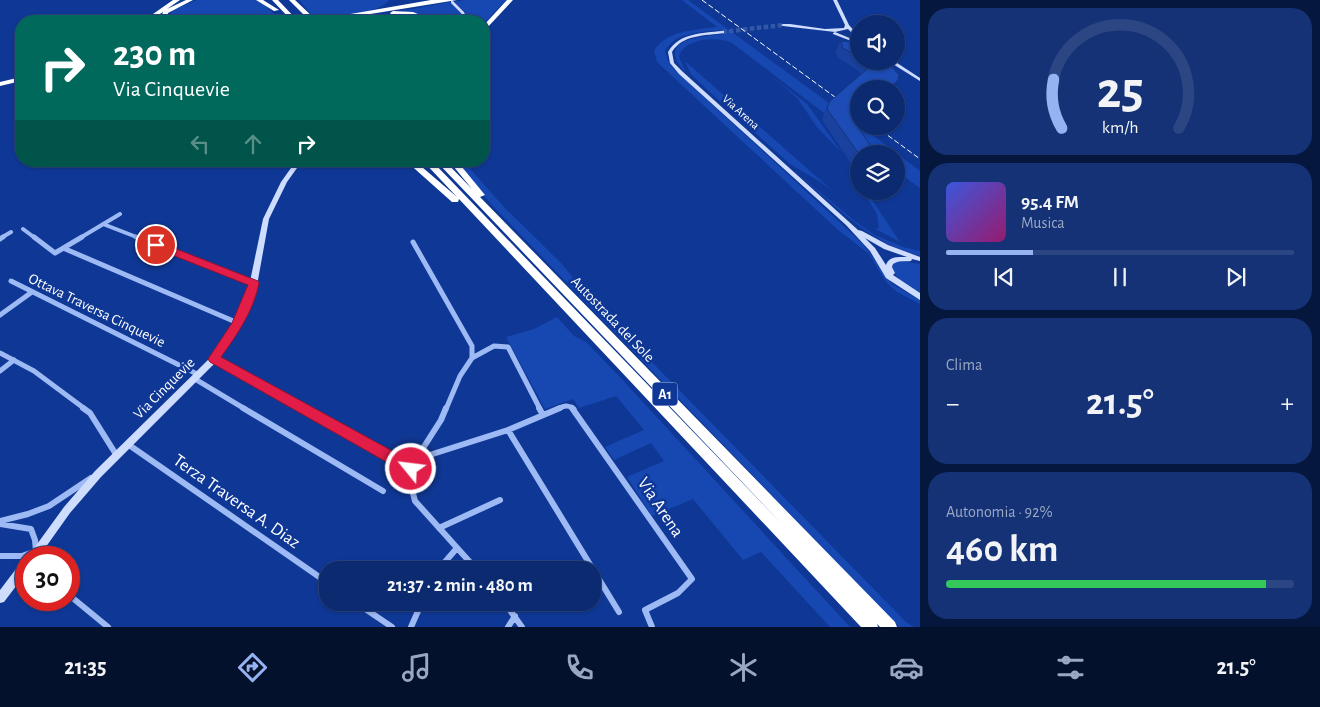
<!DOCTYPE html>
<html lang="it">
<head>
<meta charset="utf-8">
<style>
	body { margin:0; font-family:"Alegreya Sans",sans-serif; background:#143275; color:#f1f3f6; height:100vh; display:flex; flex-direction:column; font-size:19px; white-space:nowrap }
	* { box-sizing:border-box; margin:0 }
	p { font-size:16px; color:#9aa7c3 }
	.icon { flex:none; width:28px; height:28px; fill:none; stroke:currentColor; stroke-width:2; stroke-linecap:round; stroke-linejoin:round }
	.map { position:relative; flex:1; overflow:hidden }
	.drawer { display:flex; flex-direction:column; gap:8px; padding:8px; background:#06173e; width:400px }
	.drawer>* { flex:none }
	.banner { position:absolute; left:15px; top:15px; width:475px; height:152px; border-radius:20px; box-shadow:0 1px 4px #0004,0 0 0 1px #2b4683; background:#00695c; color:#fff; overflow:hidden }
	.tools { position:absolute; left:850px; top:15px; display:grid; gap:10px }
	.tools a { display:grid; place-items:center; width:55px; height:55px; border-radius:50%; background:#0b2a70; box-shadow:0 1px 4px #0004,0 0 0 1px #2b4683; font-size:25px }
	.speed { position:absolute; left:15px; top:546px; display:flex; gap:10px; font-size:25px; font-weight:700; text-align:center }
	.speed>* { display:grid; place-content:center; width:65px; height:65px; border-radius:50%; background:#0b2a70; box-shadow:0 1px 4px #0004,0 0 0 1px #2b4683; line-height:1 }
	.speed .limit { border:8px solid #d22; background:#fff; color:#111 }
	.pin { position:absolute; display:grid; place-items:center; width:42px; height:42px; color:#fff; margin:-21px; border:2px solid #fff; border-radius:50%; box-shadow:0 1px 5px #0007 }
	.me { position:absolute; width:55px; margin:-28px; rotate:299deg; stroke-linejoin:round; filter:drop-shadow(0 0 4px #0008) }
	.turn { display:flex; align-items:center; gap:18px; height:105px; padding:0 15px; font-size:22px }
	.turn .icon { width:65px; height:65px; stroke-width:2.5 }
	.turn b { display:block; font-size:35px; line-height:42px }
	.lanes { display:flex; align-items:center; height:48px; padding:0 15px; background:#0003; justify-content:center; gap:25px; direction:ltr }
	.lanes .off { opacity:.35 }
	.big { font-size:38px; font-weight:700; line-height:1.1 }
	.drawer .card { flex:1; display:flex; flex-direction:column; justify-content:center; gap:8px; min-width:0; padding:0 18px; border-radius:20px; background:#143275 }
	.drawer .dial { align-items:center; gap:0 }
	.dial svg { height:130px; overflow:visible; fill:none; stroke:#2b4683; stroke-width:7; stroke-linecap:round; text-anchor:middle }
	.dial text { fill:#f1f3f6; stroke:none }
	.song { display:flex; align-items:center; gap:15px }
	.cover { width:60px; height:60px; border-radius:8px; background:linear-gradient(135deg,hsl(230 70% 55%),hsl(320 70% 35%)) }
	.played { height:5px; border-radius:2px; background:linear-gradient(90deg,#95b2f1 25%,#2b4683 25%) }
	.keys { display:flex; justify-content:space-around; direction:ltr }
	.heat { display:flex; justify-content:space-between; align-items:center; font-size:28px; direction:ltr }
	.charge { height:8px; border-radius:4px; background:linear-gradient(90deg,#34c759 92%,#2b4683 0) }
	.trip { position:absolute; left:319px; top:561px; width:282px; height:50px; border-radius:20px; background:#0b2a70; box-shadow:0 1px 4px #0004,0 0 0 1px #2b4683; font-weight:700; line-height:50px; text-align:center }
	.dock { display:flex; height:80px; justify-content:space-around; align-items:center; background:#04112d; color:#9aa7c3 }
	.dock .icon { width:35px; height:35px }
	.dock .active { color:#95b2f1 }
	.dock b { font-size:22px; color:#f1f3f6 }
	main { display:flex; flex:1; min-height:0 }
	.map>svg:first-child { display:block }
	.green { fill:#1747b1 }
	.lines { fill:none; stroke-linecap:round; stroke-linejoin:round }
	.secondary-tunnel { stroke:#3356a6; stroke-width:4.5; stroke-dasharray:4.5 2.5; stroke-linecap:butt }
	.street-far2 { stroke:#9ebaf4; stroke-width:4 }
	.street-far1 { stroke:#9ebaf4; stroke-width:5 }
	.street { stroke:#9ebaf4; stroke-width:6 }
	.secondary { fill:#cedcfd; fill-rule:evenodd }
	.highway { fill:#fff; fill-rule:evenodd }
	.rail { stroke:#fff; stroke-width:1; stroke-dasharray:5.5 2.5; stroke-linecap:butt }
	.wall { fill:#19419d }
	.shaded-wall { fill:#14357f }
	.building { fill:#1d4cb6; stroke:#14357f }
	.route { fill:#e11d48; stroke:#92132f }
	.labels { text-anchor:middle; stroke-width:5; stroke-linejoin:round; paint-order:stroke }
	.far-street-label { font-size:12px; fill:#fff; stroke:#0f3896 }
	.shield { fill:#0f3896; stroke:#b7c3e0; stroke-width:1 }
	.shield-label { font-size:14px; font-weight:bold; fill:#fff }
	.street-label { font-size:15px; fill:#fff; stroke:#0f3896 }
	.near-street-label { font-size:18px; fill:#fff; stroke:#0f3896 }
</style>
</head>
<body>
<main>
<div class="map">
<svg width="920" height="627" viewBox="0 0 920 627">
	<rect width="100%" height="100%" fill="#0f3896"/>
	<path class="green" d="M 197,0 L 256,0 L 264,4 L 281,21 L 165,21 L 173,10 Z
		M 299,0 L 389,0 C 381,13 333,17 316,20 Z
		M 464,0 L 508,0 L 494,12 L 484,25 L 484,21 L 468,21 L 465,12 L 454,2 Z
		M 682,0 L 688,0 L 833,106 L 824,113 L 732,43 C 718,36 683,38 679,57 L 686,73 C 654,39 700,37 724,34 L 720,30 C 703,32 674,32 665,51 L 668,61 L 674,69 L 863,244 L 892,284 L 920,300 L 920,304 L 897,292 L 887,283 L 869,254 L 837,229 L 657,62 L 654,51 C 666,30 696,30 717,27 Z
		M 450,2 L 461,13 L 464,21 L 435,21 L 423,15 L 400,11 Z
		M 392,14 L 411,16 L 428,21 L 346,21 Z
		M 685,62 L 686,62 L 835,193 L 819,181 L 790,164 L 701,84 L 691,74 Z
		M 774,78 L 807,104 L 842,153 L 817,127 L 798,99 Z
		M 858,124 L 920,171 L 920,188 L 896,171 L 896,154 L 873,154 L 856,132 Z
		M 456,161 L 463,161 L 504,207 L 561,263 L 594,303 L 906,622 L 914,627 L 899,627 L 490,203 Z
		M 801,176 L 856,222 L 875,235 L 903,247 L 920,251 L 920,256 C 871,243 838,209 801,176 Z
		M 863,191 L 866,191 L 900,242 L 864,223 L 876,229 L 879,228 L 877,214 Z
		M 900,261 L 920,264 L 920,293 C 910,287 891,279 893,264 Z
		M 557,317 L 574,336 L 586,342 L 618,375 L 850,627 L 830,627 L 761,552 L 743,560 L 693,499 L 652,516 L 627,477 L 664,461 L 651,443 L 614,460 L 605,447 L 644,430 L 616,396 L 579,408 L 573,399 L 545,409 L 506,337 L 534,329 Z"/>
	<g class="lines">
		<path class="secondary-tunnel" d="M 722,32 L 783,25"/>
		<path class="street-far2" d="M 103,224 L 139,238
			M 23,229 L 35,238
			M 1,238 L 11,232
			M 80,238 L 120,214"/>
		<path class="street-far1" d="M 34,237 L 55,253 L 82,237
			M 136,237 L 254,283
			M 0,239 L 3,237
			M 413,242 L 472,346 L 472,358 L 460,376 L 446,409
			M 63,248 L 238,323
			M 11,281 L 199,375
			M 0,315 L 32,292
			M 0,353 L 34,371 L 85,409
			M 472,358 L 494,346 L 508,347 L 540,409
			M 214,359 L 303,409
			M 0,371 L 14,360
			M 195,379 L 245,409
			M 557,409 C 564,406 568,404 574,409"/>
		<path class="street" d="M 83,408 L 90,413 L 117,456
			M 243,408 L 383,491
			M 301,408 L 411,469
			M 446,408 L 441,420 L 411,467 L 410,482 L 415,501 L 477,570
			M 539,408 L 543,415
			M 572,408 L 692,579 L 678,593 L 645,610 L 652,627
			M 508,430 L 619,612
			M 129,445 L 328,583
			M 417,459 L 508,430 L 560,408
			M 0,521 L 28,514 L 49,506 L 91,478
			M 0,524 L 31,529 L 35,540 L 36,551 L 22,556 L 0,556
			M 439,528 L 500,500
			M 438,570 L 457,548
			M 525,570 L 538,564
			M 69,595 L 108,627
			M 355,602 L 392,627
			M 504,602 L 522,627
			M 411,627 L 422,602
			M 508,627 L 515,616"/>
		<path class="secondary" d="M 833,0 L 837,0 L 849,25 L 859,36 L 859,40 L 848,29 L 835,32 L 859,42 L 859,44 L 833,34 L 833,33 L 835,32 L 783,26 L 781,25 L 783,24 L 790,24 L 825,29 L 844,28 L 845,25 Z
			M 451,1 L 453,1 L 464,12 L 468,21 L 464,21 L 461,13 L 451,3 Z
			M 722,31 L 724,31 L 724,33 C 705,36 683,34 672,52 L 674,63 L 683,72 L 858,230 L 862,231 L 888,245 L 920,257 L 920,261 L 912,259 L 911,261 C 905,262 899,260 893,264 L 892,267 L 895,273 L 893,275 L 920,293 L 920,300 L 886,278 L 870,251 L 846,225 L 679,74 L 670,63 L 668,52 C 679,33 702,33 722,31 ZM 865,238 L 884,249 L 907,257 C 898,257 889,256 886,265 L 875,248 Z
			M 888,61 L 894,61 L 920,78 L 920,81 Z
			M 296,161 L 302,161 L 287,182 L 269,219 L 256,291 L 240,327 L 217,361 L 101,477 L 70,513 L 38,558 L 27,558 L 64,507 L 95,471 L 211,357 L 234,324 L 248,291 L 263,219 L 281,182 Z
			M 26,560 L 26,573 L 4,602 L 0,603 L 0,590 L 22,561 Z"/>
		<path class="highway" d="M 173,0 L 180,0 L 167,9 L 186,0 L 193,0 L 168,13 L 166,21 L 160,21 L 163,12 L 149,21 L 143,21 Z
			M 256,0 L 263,0 L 279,10 L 274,11 Z
			M 272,0 L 278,0 L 298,21 L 292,21 Z
			M 289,0 L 295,0 L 316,20 L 431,0 L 457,0 L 327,21 L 310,21 Z
			M 507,0 L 513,0 L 486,29 L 484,30 L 484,25 Z
			M 393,11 L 413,12 L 435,21 L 427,21 L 412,16 L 391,14 L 390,13 Z
			M 21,77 L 21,81 L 0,86 L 0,82 Z
			M 406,161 L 415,161 L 457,197 L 423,161 L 432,161 L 784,526 L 436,161 L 445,161 L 472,189 L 449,161 L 457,161 L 485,195 L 480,197 L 895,622 L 897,627 L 880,627 L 877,624 L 878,627 L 861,627 L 459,199 L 458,202 L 452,202 Z"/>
		<path class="rail" d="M 702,0 L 839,100
			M 875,126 L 920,159"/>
	</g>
	<path class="wall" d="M 840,42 L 859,47 L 859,61 L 882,61 L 898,80 L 893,89 L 859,89 L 858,126 L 859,175 L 822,120 L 824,113 L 829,102 L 861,74 L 858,70 L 837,57 L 838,55 L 835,53 Z
		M 870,191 L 892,191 L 889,196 L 877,202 Z"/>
	<path class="shaded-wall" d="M 898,80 L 893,89 L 889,89 Z
		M 883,191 L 892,191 L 889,196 L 877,202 Z"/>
	<path class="building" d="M 848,41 L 859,47 L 859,57 L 841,47 L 843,46 L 840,42 Z
		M 864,61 L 882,61 L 892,67 L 899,75 L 898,80 L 889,89 L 859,89 L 859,119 L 857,120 L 858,127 L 876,154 L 859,154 L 827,109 L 829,102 L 867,69 L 867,64 Z"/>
	<path class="route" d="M 156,241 L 258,281 L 259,283 C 254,310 237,335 221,357 L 416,464 L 418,469 L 416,473 L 411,475 L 406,473 L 210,362 L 208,359 L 232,323 L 248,285 L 152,247 L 151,245 Z"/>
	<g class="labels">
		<g class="far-street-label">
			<text transform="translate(741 112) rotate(42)" y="4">Via Arena</text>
		</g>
		<rect class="shield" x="652.5" y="382.5" width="25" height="23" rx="4"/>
		<g class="shield-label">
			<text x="665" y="399">A1</text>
		</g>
		<g class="street-label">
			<text transform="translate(97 310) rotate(26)" y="5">Ottava Traversa Cinquevie</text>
			<text transform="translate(613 319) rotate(46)" y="5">Autostrada del Sole</text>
			<text transform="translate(164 388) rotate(-45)" y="5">Via Cinquevie</text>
		</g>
		<g class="near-street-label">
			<text transform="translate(237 501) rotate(35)" y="6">Terza Traversa A. Diaz</text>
			<text transform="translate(661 507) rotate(56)" y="6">Via Arena</text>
		</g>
	</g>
</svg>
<div class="tools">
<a><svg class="icon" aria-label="sound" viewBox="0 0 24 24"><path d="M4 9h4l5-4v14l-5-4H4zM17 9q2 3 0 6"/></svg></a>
<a><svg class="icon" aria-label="search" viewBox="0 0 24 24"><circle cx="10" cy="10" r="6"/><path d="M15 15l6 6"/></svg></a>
<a><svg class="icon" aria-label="layers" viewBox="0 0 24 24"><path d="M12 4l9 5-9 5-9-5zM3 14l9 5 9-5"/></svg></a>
</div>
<div class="speed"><div class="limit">30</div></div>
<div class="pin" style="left:156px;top:245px;background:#d93025"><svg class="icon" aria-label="arrive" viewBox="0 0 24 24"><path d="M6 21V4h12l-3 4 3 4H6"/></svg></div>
<svg class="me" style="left:411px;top:469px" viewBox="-20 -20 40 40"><circle r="17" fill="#e11d48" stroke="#fff" stroke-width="3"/><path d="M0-11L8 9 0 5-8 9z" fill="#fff"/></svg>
<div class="trip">21:37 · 2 min · 480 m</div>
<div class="banner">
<div class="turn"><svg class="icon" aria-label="right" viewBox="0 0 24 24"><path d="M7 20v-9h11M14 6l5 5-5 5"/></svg><div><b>230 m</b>Via Cinquevie</div></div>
<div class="lanes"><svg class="icon off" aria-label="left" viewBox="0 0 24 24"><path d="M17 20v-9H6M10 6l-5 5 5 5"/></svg><svg class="icon off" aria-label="ahead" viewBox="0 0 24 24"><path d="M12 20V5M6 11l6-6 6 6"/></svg><svg class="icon" aria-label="right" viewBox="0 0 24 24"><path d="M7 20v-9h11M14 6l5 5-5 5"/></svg></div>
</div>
</div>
<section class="drawer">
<div class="card dial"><svg viewBox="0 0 100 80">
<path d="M14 69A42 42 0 1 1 86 69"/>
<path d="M14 69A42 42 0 0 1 9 39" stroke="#95b2f1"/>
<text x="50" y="56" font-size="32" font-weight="700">25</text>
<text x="50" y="72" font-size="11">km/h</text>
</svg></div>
<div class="card">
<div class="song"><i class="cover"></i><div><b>95.4 FM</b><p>Musica</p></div></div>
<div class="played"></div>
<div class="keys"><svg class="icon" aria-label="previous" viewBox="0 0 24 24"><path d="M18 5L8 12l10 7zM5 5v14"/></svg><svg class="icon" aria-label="pause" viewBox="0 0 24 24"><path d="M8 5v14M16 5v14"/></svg><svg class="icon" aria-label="next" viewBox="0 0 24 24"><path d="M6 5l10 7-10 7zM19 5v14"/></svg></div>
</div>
<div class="card"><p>Clima</p>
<div class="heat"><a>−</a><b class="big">21.5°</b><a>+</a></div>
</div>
<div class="card"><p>Autonomia · 92%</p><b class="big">460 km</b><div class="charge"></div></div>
</section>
</main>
<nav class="dock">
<b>21:35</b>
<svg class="icon active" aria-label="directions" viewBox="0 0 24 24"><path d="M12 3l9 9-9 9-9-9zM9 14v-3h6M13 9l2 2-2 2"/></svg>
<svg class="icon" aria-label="music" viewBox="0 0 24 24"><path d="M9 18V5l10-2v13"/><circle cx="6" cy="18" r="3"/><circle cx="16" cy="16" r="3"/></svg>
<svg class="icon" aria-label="phone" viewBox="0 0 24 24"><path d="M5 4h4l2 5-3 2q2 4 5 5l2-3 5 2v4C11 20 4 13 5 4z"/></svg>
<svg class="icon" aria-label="climate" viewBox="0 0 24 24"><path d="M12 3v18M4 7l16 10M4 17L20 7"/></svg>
<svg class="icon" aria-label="car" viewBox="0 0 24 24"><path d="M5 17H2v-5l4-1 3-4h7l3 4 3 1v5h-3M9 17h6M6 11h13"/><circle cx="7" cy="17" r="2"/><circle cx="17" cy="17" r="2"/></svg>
<svg class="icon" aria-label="filters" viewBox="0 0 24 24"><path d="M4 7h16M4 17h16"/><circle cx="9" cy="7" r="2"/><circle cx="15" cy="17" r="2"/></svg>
<b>21.5°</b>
</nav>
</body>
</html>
